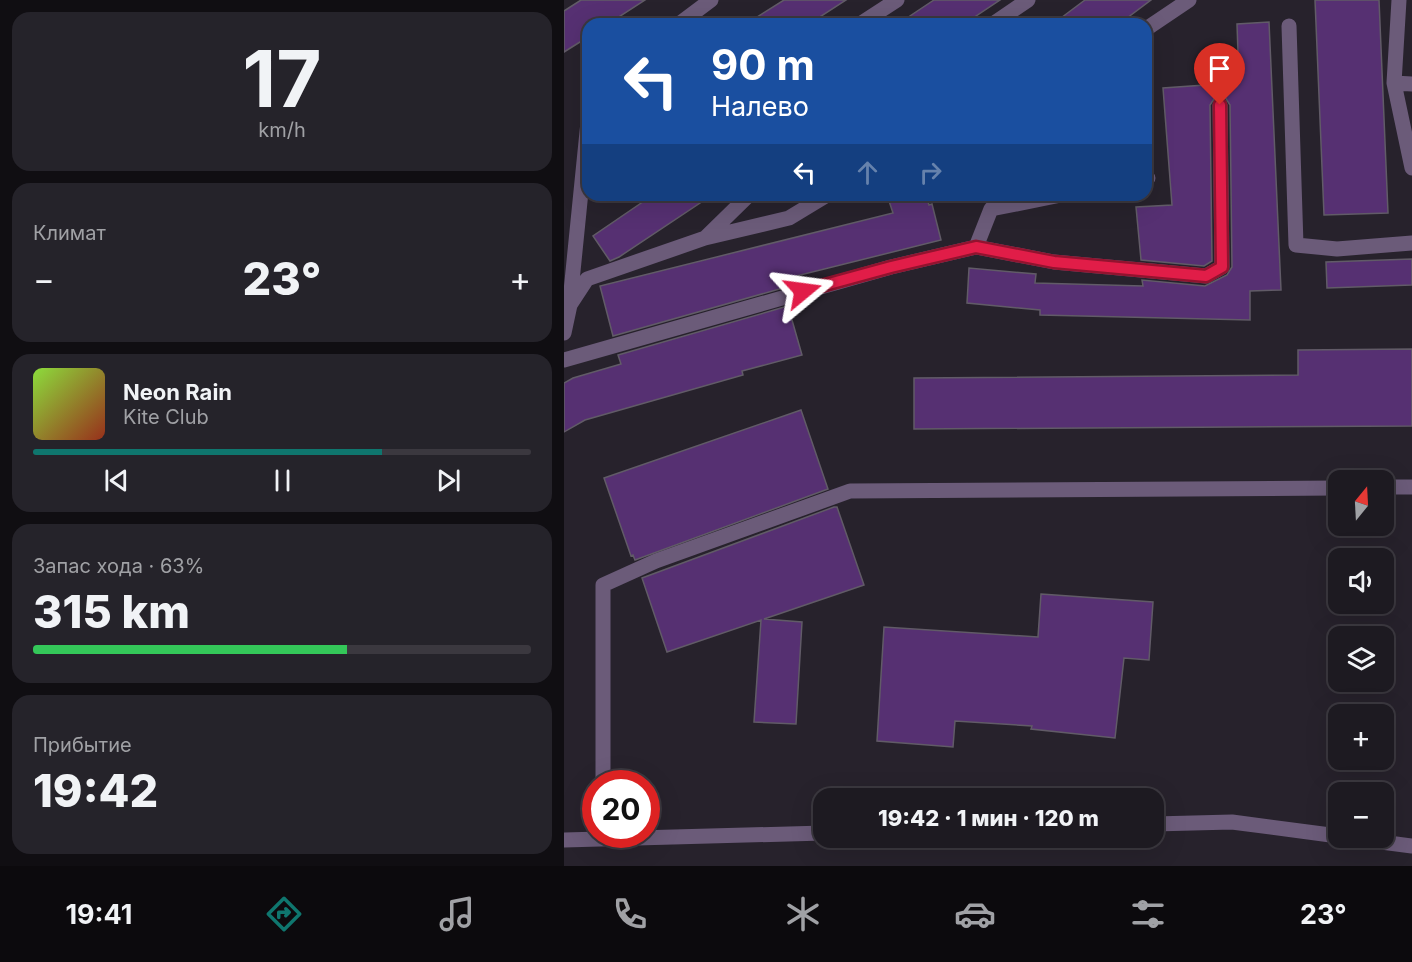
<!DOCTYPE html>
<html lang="ru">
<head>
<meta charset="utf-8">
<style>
	body { margin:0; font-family:Inter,sans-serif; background:#25232a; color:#f1f3f6; height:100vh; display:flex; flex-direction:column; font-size:22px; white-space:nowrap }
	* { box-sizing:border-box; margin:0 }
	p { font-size:20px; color:#a0a1a5 }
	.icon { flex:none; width:33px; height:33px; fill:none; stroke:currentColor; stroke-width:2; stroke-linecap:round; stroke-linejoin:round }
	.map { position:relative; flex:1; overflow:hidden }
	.drawer { display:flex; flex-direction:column; gap:12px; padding:12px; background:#100e12; width:564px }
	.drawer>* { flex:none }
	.banner { position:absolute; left:18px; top:18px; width:570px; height:183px; border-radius:18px; box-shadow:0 6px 24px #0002,0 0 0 2px #3b383f; background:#1a4fa0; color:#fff; overflow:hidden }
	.needle { width:39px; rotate:18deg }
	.buttons { position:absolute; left:764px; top:470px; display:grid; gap:12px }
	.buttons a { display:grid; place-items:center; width:66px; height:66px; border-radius:12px; background:#1d1a21; box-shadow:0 6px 24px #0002,0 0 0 2px #3b383f; font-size:30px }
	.speed { position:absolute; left:18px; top:770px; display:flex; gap:12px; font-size:30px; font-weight:700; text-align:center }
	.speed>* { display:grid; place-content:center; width:78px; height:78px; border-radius:50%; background:#1d1a21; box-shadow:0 6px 24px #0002,0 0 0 2px #3b383f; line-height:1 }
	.speed .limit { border:9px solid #d22; background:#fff; color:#111 }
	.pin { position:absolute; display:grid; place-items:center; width:51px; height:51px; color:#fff; margin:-62px -26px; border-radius:50% 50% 50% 0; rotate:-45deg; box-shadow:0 0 6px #0007 }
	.pin .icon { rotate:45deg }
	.me { position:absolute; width:66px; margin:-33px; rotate:74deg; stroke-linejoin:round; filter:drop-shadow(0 0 4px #0008) }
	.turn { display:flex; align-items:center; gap:21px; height:126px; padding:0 30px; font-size:27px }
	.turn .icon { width:78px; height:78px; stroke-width:2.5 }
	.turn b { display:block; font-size:42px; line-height:51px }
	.lanes { display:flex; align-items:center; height:57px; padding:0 30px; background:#0003; justify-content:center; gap:30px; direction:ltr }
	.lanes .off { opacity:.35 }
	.big { font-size:45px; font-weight:800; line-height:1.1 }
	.drawer .tile { flex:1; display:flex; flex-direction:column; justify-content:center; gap:9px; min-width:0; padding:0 21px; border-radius:18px; background:#25232a }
	.drawer .dial { align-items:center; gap:0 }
	.dial b { font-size:78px; line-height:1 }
	.song { display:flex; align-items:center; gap:18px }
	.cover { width:72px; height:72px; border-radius:9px; background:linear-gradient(135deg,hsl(90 70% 55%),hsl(10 70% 35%)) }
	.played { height:6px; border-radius:3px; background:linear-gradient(90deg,#0f766e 70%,#3b383f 70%) }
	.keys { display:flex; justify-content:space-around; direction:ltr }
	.heat { display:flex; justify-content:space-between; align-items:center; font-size:33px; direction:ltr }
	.charge { height:9px; border-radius:4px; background:linear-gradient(90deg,#34c759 63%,#3b383f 0) }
	.trip { position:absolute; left:249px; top:788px; width:351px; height:60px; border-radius:18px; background:#1d1a21; box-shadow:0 6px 24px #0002,0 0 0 2px #3b383f; font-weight:800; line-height:60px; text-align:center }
	.menu { display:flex; height:96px; justify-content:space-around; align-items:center; background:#0c0a0d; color:#a0a1a5 }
	.menu .icon { width:42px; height:42px }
	.menu .on { color:#0f766e }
	.menu b { font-size:27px; color:#f1f3f6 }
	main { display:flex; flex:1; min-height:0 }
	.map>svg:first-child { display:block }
	.building { fill:#563072; stroke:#615b67; stroke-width:1.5 }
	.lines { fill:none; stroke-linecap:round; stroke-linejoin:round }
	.minor { stroke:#6b5b79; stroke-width:15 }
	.route-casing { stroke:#92132f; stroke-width:15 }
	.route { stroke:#e11d48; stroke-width:10 }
</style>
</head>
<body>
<main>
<section class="drawer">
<div class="tile dial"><b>17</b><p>km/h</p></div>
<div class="tile"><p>Климат</p>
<div class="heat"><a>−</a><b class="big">23°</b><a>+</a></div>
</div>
<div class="tile">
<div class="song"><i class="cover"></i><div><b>Neon Rain</b><p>Kite Club</p></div></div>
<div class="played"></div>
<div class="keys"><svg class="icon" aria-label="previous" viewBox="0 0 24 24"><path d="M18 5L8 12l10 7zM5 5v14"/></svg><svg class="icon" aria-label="pause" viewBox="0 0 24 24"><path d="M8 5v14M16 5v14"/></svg><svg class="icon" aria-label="next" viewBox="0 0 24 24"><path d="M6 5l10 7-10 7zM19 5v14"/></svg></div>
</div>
<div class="tile"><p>Запас хода · 63%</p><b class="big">315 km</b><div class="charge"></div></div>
<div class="tile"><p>Прибытие</p><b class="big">19:42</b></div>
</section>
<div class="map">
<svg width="848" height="866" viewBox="0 0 848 866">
	<rect width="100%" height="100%" fill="#27222c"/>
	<path class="building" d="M 17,0 L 81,0 L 44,24 L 24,24 L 24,37 L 0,52 L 0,11 Z
		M 220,0 L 282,0 L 245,24 L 182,24 Z
		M 370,0 L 436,0 L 400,24 L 334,24 Z
		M 521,0 L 587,0 L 555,24 L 489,24 Z
		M 751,0 L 815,0 L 824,213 L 760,215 Z
		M 705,22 L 717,290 L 686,291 L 686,320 L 476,315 L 476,310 L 403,303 L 405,268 L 472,274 L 471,283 L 579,286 L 578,280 L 641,286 L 663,275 L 668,267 L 666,105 L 661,97 L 652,96 L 646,105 L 648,261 L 640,266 L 577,260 L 572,207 L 608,205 L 599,88 L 641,85 L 640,55 L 674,53 L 673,24 Z
		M 89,195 L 148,195 L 55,257 L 46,261 L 29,236 Z
		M 323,195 L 362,195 L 365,205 L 368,204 L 377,240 L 216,280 L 219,288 L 49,336 L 36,286 L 329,213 Z
		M 848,259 L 848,285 L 763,288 L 762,262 Z
		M 224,306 L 238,355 L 178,371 L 179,375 L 21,420 L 0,432 L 0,383 L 9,378 L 57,364 L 54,355 Z
		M 848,349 L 848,426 L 350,429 L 350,378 L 734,375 L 734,350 Z
		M 237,410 L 264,489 L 71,560 L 69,555 L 67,556 L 40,478 Z
		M 270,507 L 273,507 L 300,585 L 200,619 L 238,622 L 232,724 L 190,722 L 197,620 L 103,652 L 78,578 Z
		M 477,594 L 589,602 L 585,660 L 560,658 L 551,738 L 467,729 L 468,726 L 391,721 L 389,747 L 313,741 L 320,627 L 474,637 Z"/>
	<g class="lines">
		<path class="minor" d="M 835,0 L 830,83 L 848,168
			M 115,24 L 147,0
			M 296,24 L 333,0
			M 429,24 L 464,0
			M 725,26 L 732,245 L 773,249 L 848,243
			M 582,29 L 625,0
			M 830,83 L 848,84
			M 582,178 L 584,178
			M 141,238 L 185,195
			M 412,247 L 427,209 L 497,195
			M 6,301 L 24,122
			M 0,333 L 6,305 L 23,279 L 141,238 L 225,218 L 263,195
			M 0,360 L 327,267 L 412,247 L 490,262 L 642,276 L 658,267 L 656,105
			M 819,487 L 848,487
			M 39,783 L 39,585 L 92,561 L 286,491 L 774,488
			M 590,824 L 668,822 L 774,836
			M 779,837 L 848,846
			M 0,840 L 260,833"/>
	</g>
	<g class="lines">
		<g class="route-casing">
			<path id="route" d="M 239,291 L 327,267 L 412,247 L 490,262 L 642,276 L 658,267 L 656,105"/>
		</g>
		<use href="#route" class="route"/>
	</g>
</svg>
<div class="buttons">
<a><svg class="needle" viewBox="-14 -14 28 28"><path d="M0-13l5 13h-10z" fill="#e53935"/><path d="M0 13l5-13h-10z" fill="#a0a1a5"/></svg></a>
<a><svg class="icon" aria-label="sound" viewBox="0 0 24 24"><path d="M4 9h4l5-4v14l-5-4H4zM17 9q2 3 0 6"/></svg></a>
<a><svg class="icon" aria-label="layers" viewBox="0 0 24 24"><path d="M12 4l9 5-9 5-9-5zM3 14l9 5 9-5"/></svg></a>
<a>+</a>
<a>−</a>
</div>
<div class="speed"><div class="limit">20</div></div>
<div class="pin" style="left:656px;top:105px;background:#d93025"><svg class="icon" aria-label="arrive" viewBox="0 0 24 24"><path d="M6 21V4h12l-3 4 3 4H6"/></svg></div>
<svg class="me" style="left:239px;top:291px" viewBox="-20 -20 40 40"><path d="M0-17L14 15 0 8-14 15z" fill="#e11d48" stroke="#fff" stroke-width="4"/></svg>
<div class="trip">19:42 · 1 мин · 120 m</div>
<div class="banner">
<div class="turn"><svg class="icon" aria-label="left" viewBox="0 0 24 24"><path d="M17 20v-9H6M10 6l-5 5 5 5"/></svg><div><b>90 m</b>Налево</div></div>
<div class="lanes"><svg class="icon" aria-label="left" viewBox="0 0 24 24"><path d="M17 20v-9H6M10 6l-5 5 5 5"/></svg><svg class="icon off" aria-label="ahead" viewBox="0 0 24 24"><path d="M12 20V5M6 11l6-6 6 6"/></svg><svg class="icon off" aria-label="right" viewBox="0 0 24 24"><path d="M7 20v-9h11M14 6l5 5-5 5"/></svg></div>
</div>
</div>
</main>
<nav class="menu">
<b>19:41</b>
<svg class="icon on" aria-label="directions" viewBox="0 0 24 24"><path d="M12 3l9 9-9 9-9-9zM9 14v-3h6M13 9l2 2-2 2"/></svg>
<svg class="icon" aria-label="music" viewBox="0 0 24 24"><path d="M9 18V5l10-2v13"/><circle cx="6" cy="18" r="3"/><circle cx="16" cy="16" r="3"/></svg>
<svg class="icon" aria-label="phone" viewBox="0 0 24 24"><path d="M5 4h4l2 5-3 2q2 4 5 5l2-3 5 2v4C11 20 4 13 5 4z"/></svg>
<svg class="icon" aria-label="climate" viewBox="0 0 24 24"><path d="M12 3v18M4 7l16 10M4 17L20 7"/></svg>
<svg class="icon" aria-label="car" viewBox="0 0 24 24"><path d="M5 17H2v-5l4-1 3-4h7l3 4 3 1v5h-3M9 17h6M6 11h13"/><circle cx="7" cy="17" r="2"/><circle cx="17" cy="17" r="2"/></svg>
<svg class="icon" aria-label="filters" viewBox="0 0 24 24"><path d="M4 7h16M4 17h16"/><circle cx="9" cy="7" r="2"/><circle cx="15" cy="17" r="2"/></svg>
<b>23°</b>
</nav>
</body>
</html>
